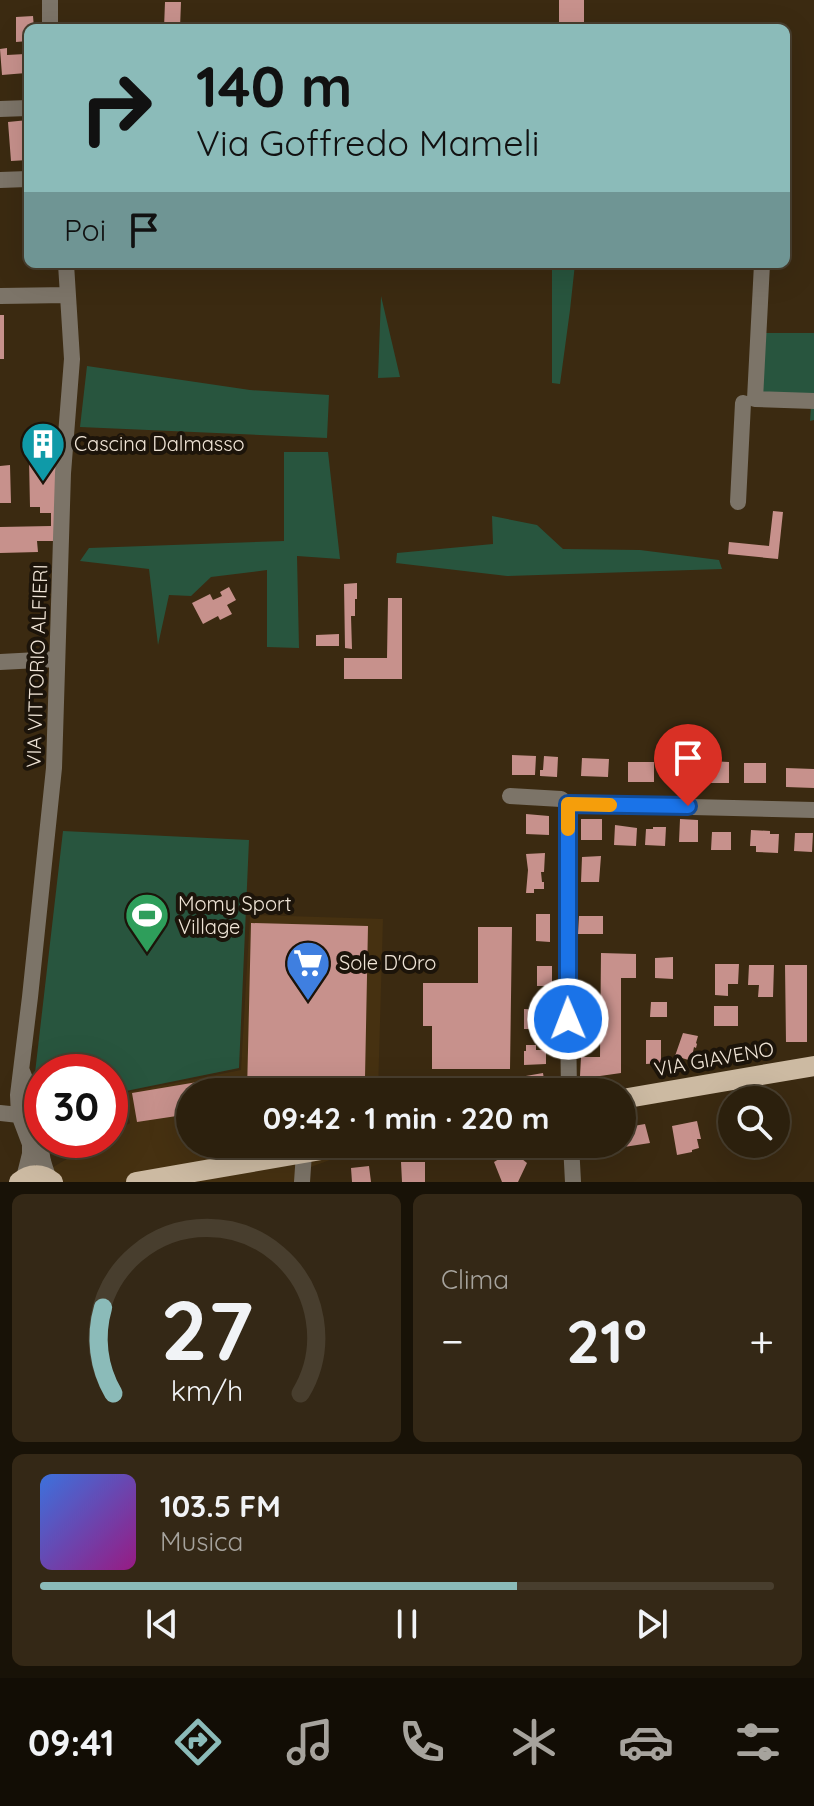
<!DOCTYPE html>
<html lang="it">
<head>
<meta charset="utf-8">
<style>
	body { margin:0; font-family:Quicksand,sans-serif; background:#342816; color:#f1f3f6; height:100vh; display:flex; flex-direction:column; font-size:30px; white-space:nowrap }
	* { box-sizing:border-box; margin:0 }
	p { font-size:26px; color:#a6a39d }
	.icon { flex:none; width:44px; height:44px; fill:none; stroke:currentColor; stroke-width:2; stroke-linecap:round; stroke-linejoin:round }
	.map { position:relative; height:1182px; overflow:hidden }
	.side { display:flex; flex-direction:column; gap:12px; padding:12px; background:#181207; flex:1 }
	.side>* { flex:none }
	.banner { position:absolute; left:24px; top:24px; width:766px; height:244px; border-radius:12px; box-shadow:0 8px 32px #0002,0 0 0 2px #483e2e; background:#8bbbb9; color:#111; overflow:hidden }
	.controls { position:absolute; left:718px; top:1086px; display:grid; gap:16px }
	.controls a { display:grid; place-items:center; width:72px; height:72px; border-radius:50%; background:#2c200d; box-shadow:0 8px 32px #0002,0 0 0 2px #483e2e; font-size:40px }
	.speed { position:absolute; left:24px; top:1054px; display:flex; gap:16px; font-size:40px; font-weight:700; text-align:center }
	.speed>* { display:grid; place-content:center; width:104px; height:104px; border-radius:50%; background:#2c200d; box-shadow:0 8px 32px #0002,0 0 0 2px #483e2e; line-height:1 }
	.speed .limit { border:12px solid #d22; background:#fff; color:#111 }
	.pin { position:absolute; display:grid; place-items:center; width:68px; height:68px; color:#fff; margin:-82px -34px; border-radius:50% 50% 50% 0; rotate:-45deg; box-shadow:0 0 8px #0007 }
	.pin .icon { rotate:45deg }
	.me { position:absolute; width:88px; margin:-44px; rotate:359deg; stroke-linejoin:round; filter:drop-shadow(0 0 6px #0008) }
	.turn { display:flex; align-items:center; gap:28px; height:168px; padding:0 40px; font-size:36px }
	.turn .icon { width:104px; height:104px; stroke-width:2.5 }
	.turn b { display:block; font-size:56px; line-height:68px }
	.then { display:flex; align-items:center; height:76px; padding:0 40px; background:#0003; gap:16px; font-size:30px }
	.big { font-size:60px; font-weight:700; line-height:1.1 }
	.side .widget { flex:1; display:flex; flex-direction:column; justify-content:center; gap:12px; min-width:0; padding:0 28px; border-radius:12px; background:#342816 }
	.side .dial { align-items:center; gap:0 }
	.dial svg { height:208px; overflow:visible; fill:none; stroke:#483e2e; stroke-width:7; stroke-linecap:round; text-anchor:middle }
	.dial text { fill:#f1f3f6; stroke:none }
	.song { display:flex; align-items:center; gap:24px }
	.cover { width:96px; height:96px; border-radius:12px; background:linear-gradient(135deg,hsl(220 70% 55%),hsl(310 70% 35%)) }
	.played { height:8px; border-radius:4px; background:linear-gradient(90deg,#8bbbb9 65%,#483e2e 65%) }
	.keys { display:flex; justify-content:space-around; direction:ltr }
	.heat { display:flex; justify-content:space-between; align-items:center; font-size:44px; direction:ltr }
	.side .tiles { flex:1; display:grid; gap:12px; grid-template-columns:1fr 1fr }
	.widget:last-child { grid-column:span 2 }
	.trip { position:absolute; left:176px; top:1078px; width:460px; height:80px; border-radius:40px; background:#2c200d; box-shadow:0 8px 32px #0002,0 0 0 2px #483e2e; font-weight:700; line-height:80px; text-align:center }
	.tabs { display:flex; height:128px; justify-content:space-around; align-items:center; background:#120d05; color:#a6a39d }
	.tabs .icon { width:56px; height:56px }
	.tabs .selected { color:#8bbbb9 }
	.tabs b { font-size:36px; color:#f1f3f6 }
	.map>svg:first-child { display:block }
	.built { fill:#463111 }
	.green { fill:#28553e }
	.building { fill:#c7918c }
	.lines { fill:none; stroke-linecap:round; stroke-linejoin:round }
	.minor { stroke:#7c7468; stroke-width:16 }
	.major { stroke:#ccbaa2; stroke-width:20 }
	.route-casing { stroke:#114b97; stroke-width:20 }
	.route { stroke:#1a73e8; stroke-width:14 }
	.slow { stroke:#f59e0b; stroke-width:14 }
	.labels { text-anchor:middle; stroke-width:8; stroke-linejoin:round; paint-order:stroke }
	.poi-label { font-size:20px; fill:#f0e5d7; stroke:#1c140a; text-anchor:start }
	.street-label { font-size:20px; fill:#f0e5d7; stroke:#1c140a }
</style>
</head>
<body>
<div class="map">
<svg width="814" height="1182" viewBox="0 0 814 1182">
	<rect width="100%" height="100%" fill="#3b2a11"/>
	<path class="built" d="M 250,915 L 383,919 L 378,1092 L 190,1092 L 190,1144 L 372,1144 L 311,1167 L 308,1182 L 27,1182 L 100,1140 L 110,1140 L 110,1134 L 130,1123 L 123,1093 L 241,1070 Z"/>
	<path class="green" d="M 552,264 L 575,264 L 570,310 L 560,384 L 552,383 Z
		M 381,296 L 400,377 L 378,378 Z
		M 766,333 L 814,333 L 814,420 L 810,421 L 811,406 L 766,395 L 760,389 Z
		M 87,366 L 250,390 L 329,395 L 327,438 L 80,427 Z
		M 284,452 L 328,452 L 340,559 L 297,556 L 299,648 L 267,647 L 267,570 L 211,577 L 191,596 L 169,595 L 158,645 L 149,569 L 80,561 L 89,548 L 284,541 Z
		M 492,516 L 537,525 L 563,549 L 640,550 L 719,560 L 722,569 L 507,576 L 396,563 L 397,553 L 493,544 Z
		M 63,831 L 249,840 L 239,1068 L 121,1092 L 125,1121 L 110,1124 L 110,1072 L 42,1072 L 42,1090 L 35,1073 Z"/>
	<path class="building" d="M 559,0 L 584,0 L 584,22 L 559,22 Z
		M 165,2 L 181,2 L 180,28 L 164,28 Z
		M 33,16 L 34,28 L 28,28 L 28,41 L 16,42 L 16,17 Z
		M 7,48 L 7,55 L 25,54 L 26,73 L 2,75 L 0,49 Z
		M 28,120 L 28,160 L 11,161 L 8,122 Z
		M 0,315 L 4,315 L 4,359 L 0,359 Z
		M 29,459 L 56,459 L 57,541 L 37,541 L 38,552 L 0,553 L 0,527 L 51,526 L 51,513 L 40,513 L 40,507 L 30,507 Z
		M 10,465 L 11,503 L 0,503 L 0,466 Z
		M 773,511 L 783,512 L 778,559 L 728,554 L 729,542 L 769,546 Z
		M 357,583 L 357,599 L 355,599 L 355,616 L 351,616 L 352,649 L 345,648 L 344,584 Z
		M 229,587 L 236,600 L 227,605 L 232,614 L 220,620 L 218,616 L 203,624 L 192,603 L 210,594 L 213,600 L 222,596 L 220,592 Z
		M 388,598 L 402,598 L 402,679 L 344,679 L 344,658 L 387,658 Z
		M 339,634 L 339,646 L 316,646 L 316,635 Z
		M 512,755 L 536,756 L 535,775 L 512,775 Z
		M 544,756 L 558,757 L 557,777 L 540,776 L 540,770 L 543,770 Z
		M 582,758 L 609,759 L 608,777 L 581,776 Z
		M 709,761 L 729,762 L 729,783 L 709,783 Z
		M 628,762 L 654,762 L 654,782 L 628,782 Z
		M 671,762 L 690,762 L 690,789 L 671,789 Z
		M 744,763 L 766,763 L 766,783 L 744,783 Z
		M 786,768 L 814,769 L 814,788 L 786,787 Z
		M 526,814 L 549,816 L 549,835 L 526,834 Z
		M 581,819 L 602,819 L 602,840 L 581,840 Z
		M 680,819 L 698,820 L 698,842 L 679,842 Z
		M 615,825 L 637,828 L 636,846 L 614,845 Z
		M 653,827 L 666,827 L 665,846 L 645,845 L 646,829 L 653,829 Z
		M 751,830 L 770,831 L 770,834 L 779,834 L 778,853 L 756,852 L 756,846 L 750,846 Z
		M 712,832 L 731,832 L 731,850 L 711,850 Z
		M 795,833 L 813,833 L 812,852 L 794,851 Z
		M 545,853 L 544,872 L 541,872 L 542,882 L 544,882 L 544,889 L 534,889 L 534,893 L 526,893 L 528,870 L 526,854 Z
		M 601,856 L 599,882 L 581,882 L 582,857 Z
		M 536,914 L 550,914 L 550,942 L 536,941 Z
		M 579,916 L 603,916 L 603,934 L 578,934 Z
		M 251,923 L 368,926 L 365,1078 L 377,1078 L 377,1092 L 247,1092 Z
		M 478,927 L 512,927 L 510,1069 L 432,1069 L 432,1026 L 423,1026 L 423,983 L 478,983 Z
		M 601,953 L 636,954 L 636,978 L 621,978 L 621,1073 L 600,1076 L 580,1076 L 581,1057 L 600,1057 Z
		M 673,957 L 673,979 L 655,978 L 655,958 Z
		M 715,964 L 739,964 L 738,984 L 728,984 L 728,996 L 715,995 Z
		M 749,965 L 774,965 L 773,997 L 758,997 L 759,985 L 748,985 Z
		M 785,965 L 807,965 L 807,1042 L 786,1042 Z
		M 537,966 L 552,966 L 552,986 L 537,986 Z
		M 651,1002 L 667,1002 L 667,1017 L 650,1017 Z
		M 714,1006 L 738,1006 L 738,1026 L 714,1026 Z
		M 524,1009 L 547,1010 L 547,1029 L 524,1029 Z
		M 683,1033 L 698,1036 L 696,1043 L 697,1044 L 696,1048 L 694,1047 L 693,1052 L 695,1053 L 692,1061 L 675,1056 Z
		M 646,1040 L 661,1040 L 661,1063 L 646,1064 Z
		M 526,1045 L 536,1045 L 536,1050 L 546,1050 L 546,1064 L 524,1065 L 524,1051 L 526,1051 Z
		M 543,1073 L 546,1092 L 523,1092 L 520,1077 Z
		M 227,1077 L 230,1092 L 190,1092 L 190,1114 L 137,1122 L 132,1093 Z
		M 721,1111 L 732,1111 L 732,1132 L 722,1131 Z
		M 697,1121 L 701,1139 L 697,1139 L 699,1148 L 692,1150 L 692,1152 L 677,1155 L 672,1126 Z
		M 645,1124 L 650,1143 L 611,1149 L 610,1144 L 622,1144 L 622,1128 Z
		M 515,1149 L 524,1156 L 522,1159 L 527,1163 L 518,1182 L 502,1182 L 494,1162 L 499,1159 L 496,1156 L 502,1151 Z
		M 401,1162 L 425,1162 L 425,1182 L 402,1182 Z
		M 369,1166 L 371,1182 L 352,1182 L 351,1168 Z"/>
	<g class="lines">
		<path class="minor" d="M 50,28 L 50,0
			M 0,109 L 28,108
			M 0,180 L 28,179
			M 762,264 L 755,399 L 814,401
			M 0,296 L 68,295
			M 738,502 L 743,403
			M 0,662 L 57,659
			M 510,796 L 561,799 L 568,804 L 814,810
			M 568,804 L 567,943 L 569,1092
			M 22,1071 L 42,1124
			M 0,1113 L 19,1115 L 26,1119
			M 42,1139 C 39,1152 44,1166 49,1179
			M 571,1144 L 573,1182
			M 24,1178 L 30,1154 L 30,1144 L 19,1115 L 18,1095 L 30,997 L 54,768 L 63,473 L 72,359 L 66,264
			M 302,1182 L 304,1153"/>
		<path class="major" d="M 622,1099 L 814,1066
			M 19,1182 C 30,1173 42,1173 53,1182
			M 136,1182 L 356,1144"/>
	</g>
	<g class="lines">
		<g class="route-casing">
			<path id="route" d="M 568,1019 L 568,804 L 688,806"/>
		</g>
		<use href="#route" class="route"/>
		<path class="slow" d="M 568,829 L 568,804 L 610,805"/>
	</g>
	<defs>
		<g id="building-pin" transform="scale(2.3)"><path d="M0 17L-7.5 6A9.5 9.5 0 1 1 7.5 6Z" fill="#0f9aa8" stroke="#1c140a"/><path d="M-4-6H4V6H1V3H-1V6H-4ZM-2.5-4.3h1.7v1.8h-1.7ZM.8-4.3h1.7v1.8H.8ZM-2.5-1h1.7V.8h-1.7ZM.8-1h1.7V.8H.8Z" fill="#fff"/></g>
		<g id="stadium-pin" transform="scale(2.3)"><path d="M0 17L-7.5 6A9.5 9.5 0 1 1 7.5 6Z" fill="#2e9e5b" stroke="#1c140a"/><path d="M0-5a6.5 5 0 1 0 0 10a6.5 5 0 1 0 0-10ZM-3.5-1.8h7v3.6h-7Z" fill="#fff"/></g>
		<g id="supermarket-pin" transform="scale(2.3)"><path d="M0 17L-7.5 6A9.5 9.5 0 1 1 7.5 6Z" fill="#3f7fe0" stroke="#1c140a"/><path d="M-6-5.5h2.5l.6 2H6L4.5 2H-2.5L-4.4-4H-6ZM-1.5 3.2a1.3 1.3 0 1 0 .1 0ZM3 3.2a1.3 1.3 0 1 0 .1 0Z" fill="#fff"/></g>
	</defs>
	<g fill-rule="evenodd">
		<use href="#building-pin" x="43" y="444"/>
		<use href="#stadium-pin" x="147" y="915"/>
		<use href="#supermarket-pin" x="308" y="963"/>
	</g>
	<g class="labels">
		<g class="poi-label">
			<text x="74" y="451">Cascina Dalmasso</text>
			<text x="178" y="911">Momy Sport<tspan x="178" dy="23">Village</tspan></text>
			<text x="339" y="970">Sole D'Oro</text>
		</g>
		<g class="street-label">
			<text transform="translate(37 666) rotate(-88)" y="7">VIA VITTORIO ALFIERI</text>
			<text transform="translate(714 1059) rotate(-10)" y="7">VIA GIAVENO</text>
		</g>
	</g>
</svg>
<div class="controls">
<a><svg class="icon" aria-label="search" viewBox="0 0 24 24"><circle cx="10" cy="10" r="6"/><path d="M15 15l6 6"/></svg></a>
</div>
<div class="speed"><div class="limit">30</div></div>
<div class="pin" style="left:688px;top:806px;background:#d93025"><svg class="icon" aria-label="arrive" viewBox="0 0 24 24"><path d="M6 21V4h12l-3 4 3 4H6"/></svg></div>
<svg class="me" style="left:568px;top:1019px" viewBox="-20 -20 40 40"><circle r="17" fill="#1a73e8" stroke="#fff" stroke-width="3"/><path d="M0-11L8 9 0 5-8 9z" fill="#fff"/></svg>
<div class="trip">09:42 · 1 min · 220 m</div>
<div class="banner">
<div class="turn"><svg class="icon" aria-label="right" viewBox="0 0 24 24"><path d="M7 20v-9h11M14 6l5 5-5 5"/></svg><div><b>140 m</b>Via Goffredo Mameli</div></div>
<div class="then">Poi<svg class="icon" aria-label="arrive" viewBox="0 0 24 24"><path d="M6 21V4h12l-3 4 3 4H6"/></svg></div>
</div>
</div>
<section class="side">
<div class="tiles">
<div class="widget dial"><svg viewBox="0 0 100 80">
<path d="M14 69A42 42 0 1 1 86 69"/>
<path d="M14 69A42 42 0 0 1 10 36" stroke="#8bbbb9"/>
<text x="50" y="56" font-size="32" font-weight="700">27</text>
<text x="50" y="72" font-size="11">km/h</text>
</svg></div>
<div class="widget"><p>Clima</p>
<div class="heat"><a>−</a><b class="big">21°</b><a>+</a></div>
</div>
<div class="widget">
<div class="song"><i class="cover"></i><div><b>103.5 FM</b><p>Musica</p></div></div>
<div class="played"></div>
<div class="keys"><svg class="icon" aria-label="previous" viewBox="0 0 24 24"><path d="M18 5L8 12l10 7zM5 5v14"/></svg><svg class="icon" aria-label="pause" viewBox="0 0 24 24"><path d="M8 5v14M16 5v14"/></svg><svg class="icon" aria-label="next" viewBox="0 0 24 24"><path d="M6 5l10 7-10 7zM19 5v14"/></svg></div>
</div>
</div>
</section>
<nav class="tabs">
<b>09:41</b>
<svg class="icon selected" aria-label="directions" viewBox="0 0 24 24"><path d="M12 3l9 9-9 9-9-9zM9 14v-3h6M13 9l2 2-2 2"/></svg>
<svg class="icon" aria-label="music" viewBox="0 0 24 24"><path d="M9 18V5l10-2v13"/><circle cx="6" cy="18" r="3"/><circle cx="16" cy="16" r="3"/></svg>
<svg class="icon" aria-label="phone" viewBox="0 0 24 24"><path d="M5 4h4l2 5-3 2q2 4 5 5l2-3 5 2v4C11 20 4 13 5 4z"/></svg>
<svg class="icon" aria-label="climate" viewBox="0 0 24 24"><path d="M12 3v18M4 7l16 10M4 17L20 7"/></svg>
<svg class="icon" aria-label="car" viewBox="0 0 24 24"><path d="M5 17H2v-5l4-1 3-4h7l3 4 3 1v5h-3M9 17h6M6 11h13"/><circle cx="7" cy="17" r="2"/><circle cx="17" cy="17" r="2"/></svg>
<svg class="icon" aria-label="filters" viewBox="0 0 24 24"><path d="M4 7h16M4 17h16"/><circle cx="9" cy="7" r="2"/><circle cx="15" cy="17" r="2"/></svg>
</nav>
</body>
</html>
